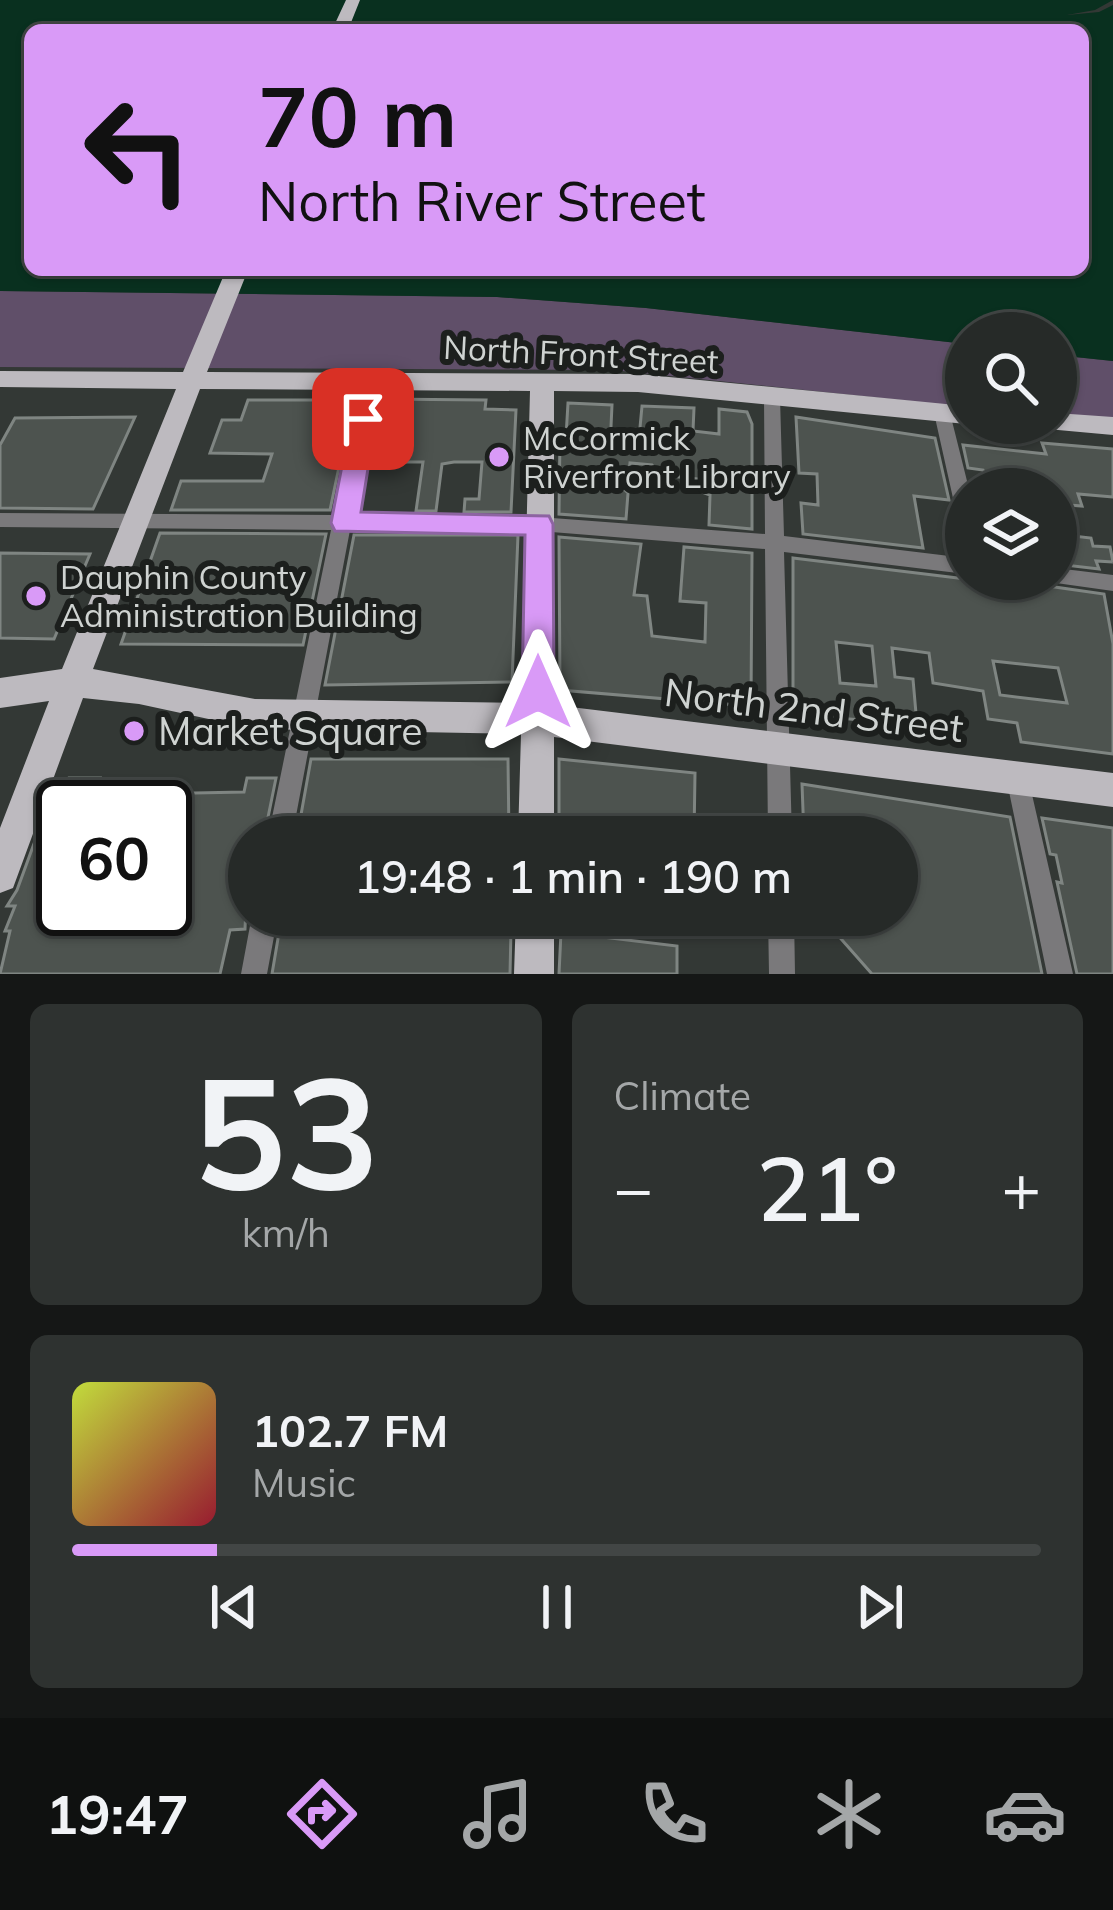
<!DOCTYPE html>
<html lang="en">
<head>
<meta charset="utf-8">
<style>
	body { margin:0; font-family:Mulish,sans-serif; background:#2e3230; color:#f1f3f6; height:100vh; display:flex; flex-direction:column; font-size:45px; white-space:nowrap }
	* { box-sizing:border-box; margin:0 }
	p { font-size:39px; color:#a4a7a8 }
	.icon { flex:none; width:66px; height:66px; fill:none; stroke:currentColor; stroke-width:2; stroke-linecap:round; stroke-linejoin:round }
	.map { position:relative; height:974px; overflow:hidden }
	.sheet { display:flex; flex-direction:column; gap:30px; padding:30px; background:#151716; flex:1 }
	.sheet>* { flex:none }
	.guide { position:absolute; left:24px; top:24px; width:1065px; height:252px; border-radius:18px; box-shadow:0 3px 9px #0004,0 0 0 3px #424645; background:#d99af7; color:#111; overflow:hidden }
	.controls { position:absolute; left:945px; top:312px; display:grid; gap:24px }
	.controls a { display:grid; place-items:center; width:132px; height:132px; border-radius:50%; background:#262a28; box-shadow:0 3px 9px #0004,0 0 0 3px #424645; font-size:60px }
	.speed { position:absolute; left:36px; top:780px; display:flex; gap:24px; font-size:60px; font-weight:700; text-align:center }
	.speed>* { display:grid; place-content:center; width:156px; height:156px; border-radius:50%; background:#262a28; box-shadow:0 3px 9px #0004,0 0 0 3px #424645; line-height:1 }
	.speed .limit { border:6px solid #111; border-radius:18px; background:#fff; color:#111 }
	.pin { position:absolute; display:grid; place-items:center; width:102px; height:102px; color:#fff; margin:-51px; border-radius:24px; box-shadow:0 6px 18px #0006 }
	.me { position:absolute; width:132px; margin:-66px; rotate:0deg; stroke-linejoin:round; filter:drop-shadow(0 0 9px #0008) }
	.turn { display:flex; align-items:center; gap:42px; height:252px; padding:0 36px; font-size:54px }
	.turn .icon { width:156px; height:156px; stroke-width:2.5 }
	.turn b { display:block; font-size:84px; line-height:102px }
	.big { font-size:90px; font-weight:600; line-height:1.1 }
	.sheet .card { flex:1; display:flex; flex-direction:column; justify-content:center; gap:18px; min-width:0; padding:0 42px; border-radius:18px; background:#2e3230 }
	.sheet .dial { align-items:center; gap:0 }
	.dial b { font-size:156px; line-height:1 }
	.song { display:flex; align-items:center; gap:36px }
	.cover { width:144px; height:144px; border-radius:18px; background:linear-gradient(135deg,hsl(70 70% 55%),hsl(350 70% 35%)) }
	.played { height:12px; border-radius:6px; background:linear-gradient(90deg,#d99af7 15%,#424645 15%) }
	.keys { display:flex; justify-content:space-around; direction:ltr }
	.heat { display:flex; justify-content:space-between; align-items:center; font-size:66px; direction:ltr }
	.sheet .tiles { flex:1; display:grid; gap:30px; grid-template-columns:1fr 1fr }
	.card:last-child { grid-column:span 2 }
	.trip { position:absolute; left:228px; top:816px; width:690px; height:120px; border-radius:60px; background:#262a28; box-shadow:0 3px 9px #0004,0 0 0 3px #424645; font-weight:600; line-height:120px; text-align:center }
	.tab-bar { display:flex; height:192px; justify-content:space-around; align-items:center; background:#0f1110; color:#a4a7a8 }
	.tab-bar .icon { width:84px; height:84px }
	.tab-bar .current { color:#d99af7 }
	.tab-bar b { font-size:54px; color:#f1f3f6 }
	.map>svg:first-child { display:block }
	.green { fill:#604f69 }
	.water { fill:#09301f; fill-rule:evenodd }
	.building { fill:#4d534f; stroke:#7f8582; stroke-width:3; fill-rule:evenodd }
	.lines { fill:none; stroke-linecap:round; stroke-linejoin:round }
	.street { fill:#7a797b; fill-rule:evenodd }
	.primary { fill:#bdbabf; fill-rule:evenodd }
	.route { fill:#d99af7; stroke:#8d64a1; stroke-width:3 }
	.poi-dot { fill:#d99af7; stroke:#1c1f1d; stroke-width:4.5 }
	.labels { text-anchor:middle; stroke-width:12; stroke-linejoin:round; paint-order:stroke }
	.street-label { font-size:33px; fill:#cfd3d1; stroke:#1c1f1d }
	.poi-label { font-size:33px; fill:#cfd3d1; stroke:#1c1f1d; text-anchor:start }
	.near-street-label { font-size:39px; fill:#cfd3d1; stroke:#1c1f1d }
	.near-poi-label { font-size:39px; fill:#cfd3d1; stroke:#1c1f1d; text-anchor:start }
</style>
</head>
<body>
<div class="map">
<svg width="1113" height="974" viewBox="0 0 1113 974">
	<rect width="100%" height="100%" fill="#333835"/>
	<path class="green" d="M 0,291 L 497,297 L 646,308 L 966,344 L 966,407 L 613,370 L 0,367 Z
		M 1056,355 L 1113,361 L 1113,421 L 1056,416 Z"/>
	<path class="water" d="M 0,0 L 1113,0 L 1095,10 L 1067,15 L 1099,12 L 1113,5 L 1113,361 L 1056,355 L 1056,333 L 966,333 L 966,344 L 646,308 L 497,297 L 0,291 ZM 30,30 L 1083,30 L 1083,270 L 30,270 Z"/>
	<path class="building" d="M 379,399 L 486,400 L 485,409 L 516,410 L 511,512 L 464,512 L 465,499 L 479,499 L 482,462 L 454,462 L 442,464 L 436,511 L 416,511 L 423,462 L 401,462 L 402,455 L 372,455 Z
		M 248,400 L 353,400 L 330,510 L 171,510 L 181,481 L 263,481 L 272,454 L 210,453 L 222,420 L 241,420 Z
		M 568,403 L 612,405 L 610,448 L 638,449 L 642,406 L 694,408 L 693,431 L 719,434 L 719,409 L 747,412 L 752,424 L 752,529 L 709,525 L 710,495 L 699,491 L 699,479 L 660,475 L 652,465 L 630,463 L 629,473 L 608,473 L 628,493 L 626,519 L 559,514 L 560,437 L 566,437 Z
		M 135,417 L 93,509 L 0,508 L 0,445 L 15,418 Z
		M 796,417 L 935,438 L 949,500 L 914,496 L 923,548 L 803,534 L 801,503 L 818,505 L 817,474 L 799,473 Z
		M 1042,443 L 1113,449 L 1113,497 L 1078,494 L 1082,506 L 1056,504 L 1056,489 L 988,489 L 983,470 L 968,468 L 963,445 L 1046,454 Z
		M 160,533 L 326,534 L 303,645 L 121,644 Z
		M 1056,534 L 1091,538 L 1093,546 L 1110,547 L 1113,562 L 1096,561 L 1099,569 L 1056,564 Z
		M 354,535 L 518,535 L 512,682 L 325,685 Z
		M 559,537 L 641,544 L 634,595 L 647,596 L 652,636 L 705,642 L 706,603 L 680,601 L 684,547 L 752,553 L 751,706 L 560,690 Z
		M 0,553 L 90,554 L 54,639 L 0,638 Z
		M 793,558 L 966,579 L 1044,581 L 1048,586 L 1104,594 L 1113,644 L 1113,754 L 1021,742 L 1017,723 L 988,719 L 983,691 L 933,683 L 929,653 L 892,648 L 895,677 L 913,679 L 917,725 L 793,714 ZM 836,642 L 872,646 L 876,686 L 840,683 ZM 993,661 L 1058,668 L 1067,703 L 1000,695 Z
		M 311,759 L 508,759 L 509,837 L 297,837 Z
		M 559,759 L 695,773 L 694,837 L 559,837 Z
		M 69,778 L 100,778 L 95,795 L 244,792 L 247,778 L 276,778 L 264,837 L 249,837 L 245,929 L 230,930 L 220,974 L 0,974 L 10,931 L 5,931 L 15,906 L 7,906 L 17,890 L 50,800 L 61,800 ZM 94,798 L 94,807 L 165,807 L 165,909 L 63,909 L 63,807 L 91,807 Z
		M 802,784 L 1010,817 L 1042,974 L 872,974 L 820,915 L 897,915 L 897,894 L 912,896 L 908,856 L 897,854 L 897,837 L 804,837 Z
		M 1042,818 L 1113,828 L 1113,974 L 1077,974 L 1057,882 L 1062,883 L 1056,855 L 1050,854 Z
		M 282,915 L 504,915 L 503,929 L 511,930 L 510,974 L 272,974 Z
		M 561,932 L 677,946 L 677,974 L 559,974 Z"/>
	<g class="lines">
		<path class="street" d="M 370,374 L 378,380 L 353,515 L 539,517 L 765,534 L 764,398 L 772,392 L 780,398 L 784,536 L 966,558 L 966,574 L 784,552 L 792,837 L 768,837 L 765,549 L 539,531 L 350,530 L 292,837 L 268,837 L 331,530 L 0,527 L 0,513 L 334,515 L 362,380 Z
			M 942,407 L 950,413 L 969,489 L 966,489 L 966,523 L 959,521 L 957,516 L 934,413 Z
			M 1056,568 L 1113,575 L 1113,591 L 1049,582 L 1048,579 L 1056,579 Z
			M 1017,766 L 1025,769 L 1028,777 L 1073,974 L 1047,974 L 1006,777 L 1009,769 Z
			M 252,915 L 278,915 L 267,974 L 241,974 Z
			M 768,915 L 794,915 L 795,974 L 769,974 Z"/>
		<path class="primary" d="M 346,0 L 360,0 L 348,30 L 332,30 Z
			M 226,270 L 248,270 L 207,372 L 638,374 L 966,406 L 966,423 L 970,423 L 966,424 L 638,392 L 554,391 L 554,705 L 1113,773 L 1113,807 L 554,737 L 554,837 L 518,837 L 521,734 L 255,729 L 139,704 L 83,698 L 13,888 L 0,893 L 0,828 L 49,701 L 0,708 L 0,678 L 62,669 L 176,389 L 0,387 L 0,371 L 183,372 ZM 200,389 L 530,391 L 522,703 L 255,699 L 93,669 Z
			M 1056,413 L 1113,417 L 1113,435 L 1047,429 L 1044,423 L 1056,423 Z
			M 516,915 L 554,915 L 554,974 L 514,974 Z"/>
	</g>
	<path class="route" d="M 363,410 L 376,419 L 361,512 L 549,516 L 553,524 L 554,692 L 549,703 L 538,708 L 526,703 L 522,692 L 525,535 L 335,531 L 331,523 L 351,419 Z"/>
	<g class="poi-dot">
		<circle cx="499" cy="457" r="12"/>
		<circle cx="36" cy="596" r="12"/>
		<circle cx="134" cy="731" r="12"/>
	</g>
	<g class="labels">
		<g class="street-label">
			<text transform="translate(581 354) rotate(3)" y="12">North Front Street</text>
		</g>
		<g class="poi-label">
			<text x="523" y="450">McCormick<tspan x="523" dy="38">Riverfront Library</tspan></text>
			<text x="60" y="589">Dauphin County<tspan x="60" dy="38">Administration Building</tspan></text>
		</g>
		<g class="near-street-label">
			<text transform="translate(814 710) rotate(7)" y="14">North 2nd Street</text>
		</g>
		<g class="near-poi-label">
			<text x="158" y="745">Market Square</text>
		</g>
	</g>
</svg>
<div class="controls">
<a><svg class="icon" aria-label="search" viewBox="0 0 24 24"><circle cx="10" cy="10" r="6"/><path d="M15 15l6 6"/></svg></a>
<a><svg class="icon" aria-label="layers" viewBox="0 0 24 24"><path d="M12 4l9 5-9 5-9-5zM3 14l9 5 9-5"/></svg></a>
</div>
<div class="speed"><div class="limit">60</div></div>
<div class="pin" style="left:363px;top:419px;background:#d93025"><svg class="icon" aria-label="arrive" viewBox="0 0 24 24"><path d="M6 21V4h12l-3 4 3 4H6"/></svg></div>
<svg class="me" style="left:538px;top:692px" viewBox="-20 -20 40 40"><path d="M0-17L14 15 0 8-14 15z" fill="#d99af7" stroke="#fff" stroke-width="4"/></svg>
<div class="trip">19:48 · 1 min · 190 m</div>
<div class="guide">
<div class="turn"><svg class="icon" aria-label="left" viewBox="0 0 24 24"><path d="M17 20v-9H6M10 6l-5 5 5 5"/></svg><div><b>70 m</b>North River Street</div></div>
</div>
</div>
<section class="sheet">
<div class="tiles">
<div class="card dial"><b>53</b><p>km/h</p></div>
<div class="card"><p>Climate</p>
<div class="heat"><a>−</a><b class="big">21°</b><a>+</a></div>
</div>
<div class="card">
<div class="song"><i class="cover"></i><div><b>102.7 FM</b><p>Music</p></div></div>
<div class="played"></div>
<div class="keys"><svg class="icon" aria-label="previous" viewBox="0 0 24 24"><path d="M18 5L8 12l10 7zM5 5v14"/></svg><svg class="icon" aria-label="pause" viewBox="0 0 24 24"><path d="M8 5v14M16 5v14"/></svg><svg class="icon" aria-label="next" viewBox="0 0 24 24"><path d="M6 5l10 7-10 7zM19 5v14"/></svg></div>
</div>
</div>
</section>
<nav class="tab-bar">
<b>19:47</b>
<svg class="icon current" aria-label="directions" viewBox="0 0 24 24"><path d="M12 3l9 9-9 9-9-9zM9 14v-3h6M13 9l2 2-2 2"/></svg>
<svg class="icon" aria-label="music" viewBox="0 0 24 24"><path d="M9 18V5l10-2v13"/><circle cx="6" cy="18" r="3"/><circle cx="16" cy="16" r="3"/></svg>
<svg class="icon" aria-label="phone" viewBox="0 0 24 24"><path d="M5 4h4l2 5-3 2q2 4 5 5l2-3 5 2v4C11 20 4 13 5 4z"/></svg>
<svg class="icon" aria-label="climate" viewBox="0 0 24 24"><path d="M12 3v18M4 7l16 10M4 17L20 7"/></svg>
<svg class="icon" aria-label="car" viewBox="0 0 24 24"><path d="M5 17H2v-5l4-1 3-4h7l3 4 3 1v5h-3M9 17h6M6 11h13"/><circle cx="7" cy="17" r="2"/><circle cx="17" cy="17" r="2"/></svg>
</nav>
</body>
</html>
